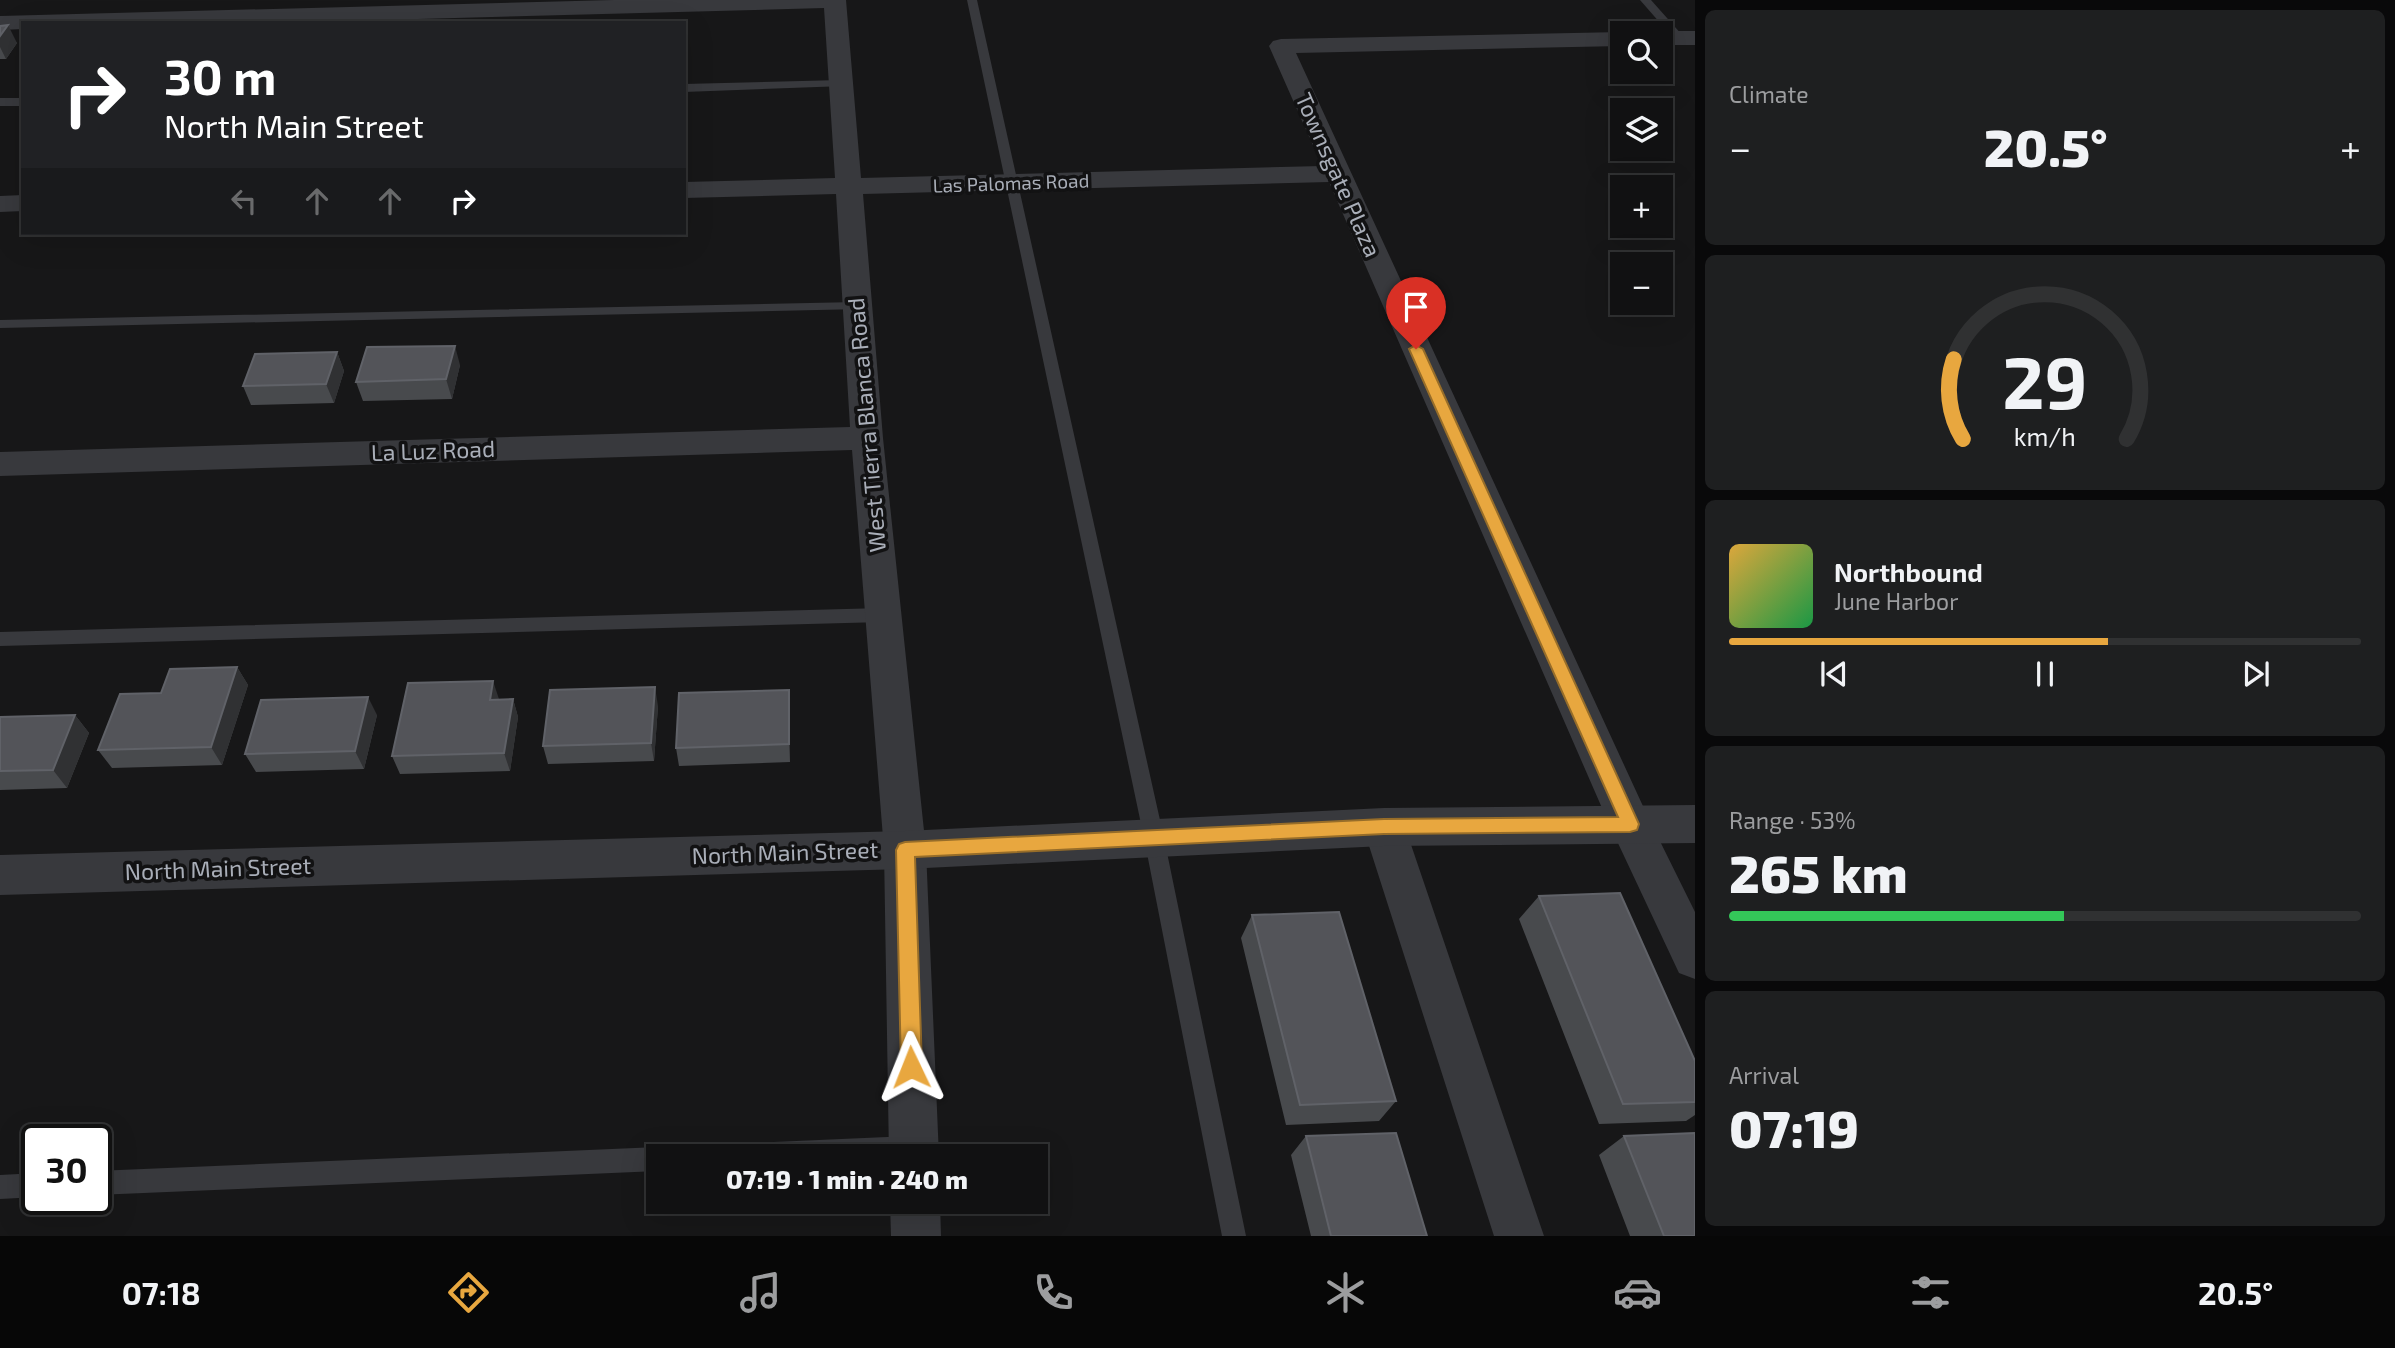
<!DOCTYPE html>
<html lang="en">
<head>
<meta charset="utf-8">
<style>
	body { margin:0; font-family:"Exo 2",sans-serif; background:#1e1f20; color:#f1f3f6; height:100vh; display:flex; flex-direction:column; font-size:26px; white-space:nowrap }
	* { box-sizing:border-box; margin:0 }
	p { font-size:23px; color:#9c9d9f }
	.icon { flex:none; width:38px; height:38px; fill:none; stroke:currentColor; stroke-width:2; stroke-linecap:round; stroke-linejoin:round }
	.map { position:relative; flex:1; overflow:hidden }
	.sheet { display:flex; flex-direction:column; gap:10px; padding:10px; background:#09090a; width:700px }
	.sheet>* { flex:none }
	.hud { position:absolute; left:21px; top:21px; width:665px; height:214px; border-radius:0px; box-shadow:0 7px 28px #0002,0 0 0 2px #303132; background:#202124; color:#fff; overflow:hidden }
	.buttons { position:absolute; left:1610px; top:21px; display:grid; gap:14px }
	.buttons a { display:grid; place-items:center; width:63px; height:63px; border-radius:0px; background:#111112; box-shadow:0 7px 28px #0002,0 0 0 2px #303132; font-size:35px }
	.speed { position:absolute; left:21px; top:1124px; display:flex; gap:14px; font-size:35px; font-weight:700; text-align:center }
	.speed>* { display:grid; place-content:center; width:91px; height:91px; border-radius:50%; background:#111112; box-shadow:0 7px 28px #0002,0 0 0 2px #303132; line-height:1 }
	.speed .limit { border:4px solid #111; border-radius:10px; background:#fff; color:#111 }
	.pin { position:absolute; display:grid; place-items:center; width:60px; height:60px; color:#fff; margin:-72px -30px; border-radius:50% 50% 50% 0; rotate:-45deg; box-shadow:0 0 7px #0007 }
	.pin .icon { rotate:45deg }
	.me { position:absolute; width:77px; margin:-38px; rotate:358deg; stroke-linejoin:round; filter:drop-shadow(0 0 5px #0008) }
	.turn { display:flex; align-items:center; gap:24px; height:147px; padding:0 28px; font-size:32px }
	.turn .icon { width:91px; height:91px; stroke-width:2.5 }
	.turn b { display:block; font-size:49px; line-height:60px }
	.lanes { display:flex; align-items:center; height:66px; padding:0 28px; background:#0003; justify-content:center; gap:35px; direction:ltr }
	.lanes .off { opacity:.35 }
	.big { font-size:52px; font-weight:800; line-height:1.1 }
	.sheet .widget { flex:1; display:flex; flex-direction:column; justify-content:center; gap:10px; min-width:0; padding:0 24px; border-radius:10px; background:#1e1f20 }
	.sheet .dial { align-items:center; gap:0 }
	.dial svg { height:182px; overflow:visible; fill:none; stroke:#303132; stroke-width:7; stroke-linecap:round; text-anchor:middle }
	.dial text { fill:#f1f3f6; stroke:none }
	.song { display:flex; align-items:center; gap:21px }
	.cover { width:84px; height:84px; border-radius:10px; background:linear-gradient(135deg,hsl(40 70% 55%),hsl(140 70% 35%)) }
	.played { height:7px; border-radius:4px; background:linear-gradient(90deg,#e8a73f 60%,#303132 60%) }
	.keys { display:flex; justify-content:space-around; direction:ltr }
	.heat { display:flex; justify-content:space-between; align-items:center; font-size:38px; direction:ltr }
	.charge { height:10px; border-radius:5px; background:linear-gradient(90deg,#34c759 53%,#303132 0) }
	.trip { position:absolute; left:646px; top:1144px; width:402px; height:70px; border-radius:0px; background:#111112; box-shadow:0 7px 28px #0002,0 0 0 2px #303132; font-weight:800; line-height:70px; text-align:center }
	.tabs { display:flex; height:112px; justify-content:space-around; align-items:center; background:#070707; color:#9c9d9f }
	.tabs .icon { width:49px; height:49px }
	.tabs .on { color:#e8a73f }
	.tabs b { font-size:32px; color:#f1f3f6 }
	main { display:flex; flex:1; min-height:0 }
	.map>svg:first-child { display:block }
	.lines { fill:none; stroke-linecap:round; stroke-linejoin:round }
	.service { fill:#38393d; fill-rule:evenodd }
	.minor { fill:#38393d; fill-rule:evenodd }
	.tertiary { fill:#38393d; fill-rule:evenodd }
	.wall { fill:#484a4d }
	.shaded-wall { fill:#303133 }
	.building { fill:#535459; stroke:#606268; stroke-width:2 }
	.route { fill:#e8a73f; stroke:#976d29; stroke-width:2 }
	.labels { text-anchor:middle; stroke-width:7; stroke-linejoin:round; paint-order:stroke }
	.far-street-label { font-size:19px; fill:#a9aeb8; stroke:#121213 }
	.street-label { font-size:23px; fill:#a9aeb8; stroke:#121213 }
</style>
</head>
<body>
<main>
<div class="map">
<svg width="1695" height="1236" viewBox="0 0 1695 1236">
	<rect width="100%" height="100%" fill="#171718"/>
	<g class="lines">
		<path class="service" d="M 967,0 L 977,0 L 1164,838 L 1246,1236 L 1222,1236 L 1144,838 Z
			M 1640,0 L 1651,0 L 1683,36 L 1683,40 L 1675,40 Z
			M 841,80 L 847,84 L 845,86 L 684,92 L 684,84 Z
			M 0,98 L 23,98 L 23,106 L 0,106 Z
			M 857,302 L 864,306 L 862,309 L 0,328 L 0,320 Z
			M 883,608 L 889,610 L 892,615 L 889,620 L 883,622 L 0,646 L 0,632 Z
			M 910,1136 L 918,1140 L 922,1148 L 917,1157 L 694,1157 L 698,1149 L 706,1145 Z
			M 658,1147 L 666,1151 L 669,1157 L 658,1157 L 658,1171 L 96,1195 L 96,1171 Z
			M 37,1173 L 37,1197 L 0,1199 L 0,1175 Z"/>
		<path class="minor" d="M 614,0 L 846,0 L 861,178 L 1322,166 L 1269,46 L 1273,41 L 1281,39 L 1622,32 L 1627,33 L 1622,33 L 1622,46 L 1296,53 L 1648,817 L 1695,912 L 1695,979 L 1679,973 L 1609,824 L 1329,182 L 863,194 L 883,438 L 926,850 L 939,1157 L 889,1157 L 884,850 L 852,450 L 0,476 L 0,452 L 850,427 L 836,194 L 684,198 L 684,182 L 835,178 L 824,8 L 271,23 L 23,23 L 23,29 L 0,30 L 0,16 Z
			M 1661,31 L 1695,31 L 1695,45 L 1661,45 L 1661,33 L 1653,33 Z
			M 23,195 L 23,211 L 0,212 L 0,196 Z
			M 1384,809 L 1399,814 L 1405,827 L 1544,1236 L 1494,1236 L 1363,827 L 1369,814 Z
			M 890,1202 L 940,1202 L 941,1236 L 891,1236 Z"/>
		<path class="tertiary" d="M 1695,805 L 1695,843 L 1384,846 L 905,869 L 0,895 L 0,855 L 905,831 L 1384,808 Z"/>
	</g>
	<path class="wall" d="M 0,26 L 17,43 L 6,59 L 0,59 Z
		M 337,352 L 344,371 L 334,403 L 251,405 L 243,386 Z
		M 460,365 L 452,399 L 363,401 L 356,382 Z
		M 237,667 L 248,685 L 222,765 L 112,768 L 98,750 L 161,693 Z
		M 513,699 L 518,717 L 510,771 L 400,774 L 392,756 Z
		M 658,706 L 654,761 L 548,764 L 543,746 Z
		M 790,708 L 790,762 L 679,766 L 676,748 Z
		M 75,715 L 89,733 L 67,788 L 0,790 L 0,717 Z
		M 377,715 L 364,769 L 256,772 L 245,754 Z
		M 1539,896 L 1695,1061 L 1695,1115 L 1686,1121 L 1599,1124 L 1519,919 Z
		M 1252,915 L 1396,1101 L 1379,1121 L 1286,1125 L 1241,938 Z
		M 1306,1136 L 1427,1236 L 1311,1236 L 1291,1155 Z
		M 1624,1136 L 1695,1236 L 1630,1236 L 1599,1155 Z"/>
	<path class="shaded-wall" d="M 8,25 L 17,43 L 6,59 L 0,47 L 0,36 Z
		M 455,346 L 460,365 L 452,399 L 446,379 Z
		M 337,352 L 344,371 L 334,403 L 326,384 Z
		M 237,667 L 248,685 L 222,765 L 211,747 Z
		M 493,681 L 499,699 L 490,700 Z
		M 655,687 L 658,706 L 654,761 L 651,743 Z
		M 789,690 L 790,708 L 790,762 L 789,744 Z
		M 368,697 L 377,715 L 364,769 L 355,751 Z
		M 513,699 L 518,717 L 510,771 L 504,753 Z
		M 75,715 L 89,733 L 67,788 L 53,770 Z"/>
	<path class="building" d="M 328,20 L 327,23 L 260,23 L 261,21 Z
		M 8,25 L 0,36 L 0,26 Z
		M 455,346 L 446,379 L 356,382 L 367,347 Z
		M 337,352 L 326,384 L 243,386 L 255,354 Z
		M 237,667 L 211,747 L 98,750 L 120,694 L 161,693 L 170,669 Z
		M 493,681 L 490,700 L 513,699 L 504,753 L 392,756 L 408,683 Z
		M 655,687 L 651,743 L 543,746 L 550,690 Z
		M 789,690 L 789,744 L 676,748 L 679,693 Z
		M 368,697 L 355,751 L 245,754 L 261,700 Z
		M 75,715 L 53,770 L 0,771 L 0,717 Z
		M 1620,893 L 1695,1061 L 1695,1102 L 1623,1104 L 1539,896 Z
		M 1339,912 L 1396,1101 L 1300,1105 L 1252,915 Z
		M 1396,1133 L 1427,1236 L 1331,1236 L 1306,1136 Z
		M 1695,1133 L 1695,1236 L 1664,1236 L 1624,1136 Z"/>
	<path class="route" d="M 1416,345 L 1423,349 L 1639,824 L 1637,830 L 1630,832 L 1384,834 L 915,857 L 922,1067 L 919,1074 L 911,1077 L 904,1074 L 901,1067 L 896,850 L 899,844 L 905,842 L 1384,819 L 1618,817 L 1409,349 Z"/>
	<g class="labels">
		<g class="far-street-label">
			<text transform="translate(1011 183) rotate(-2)" y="7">Las Palomas Road</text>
		</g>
		<g class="street-label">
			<text transform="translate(1338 175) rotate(66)" y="8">Townsgate Plaza</text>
			<text transform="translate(867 425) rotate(-95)" y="8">West Tierra Blanca Road</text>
			<text transform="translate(433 451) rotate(-2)" y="8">La Luz Road</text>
			<text transform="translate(785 853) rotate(-2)" y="8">North Main Street</text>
			<text transform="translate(218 869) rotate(-2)" y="8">North Main Street</text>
		</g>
	</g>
</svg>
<div class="buttons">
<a><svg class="icon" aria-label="search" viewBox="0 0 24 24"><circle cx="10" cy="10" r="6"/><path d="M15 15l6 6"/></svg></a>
<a><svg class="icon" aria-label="layers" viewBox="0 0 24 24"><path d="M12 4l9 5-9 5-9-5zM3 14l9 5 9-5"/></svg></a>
<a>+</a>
<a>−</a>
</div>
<div class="speed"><div class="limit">30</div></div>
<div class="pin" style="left:1416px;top:349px;background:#d93025"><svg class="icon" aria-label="arrive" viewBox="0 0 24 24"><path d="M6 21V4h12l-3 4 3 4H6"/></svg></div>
<svg class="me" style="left:911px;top:1067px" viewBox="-20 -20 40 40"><path d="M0-17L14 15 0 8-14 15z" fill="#e8a73f" stroke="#fff" stroke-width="4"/></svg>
<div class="trip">07:19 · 1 min · 240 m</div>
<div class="hud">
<div class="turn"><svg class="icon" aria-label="right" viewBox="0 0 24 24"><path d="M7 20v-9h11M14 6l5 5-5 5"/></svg><div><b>30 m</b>North Main Street</div></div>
<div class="lanes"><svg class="icon off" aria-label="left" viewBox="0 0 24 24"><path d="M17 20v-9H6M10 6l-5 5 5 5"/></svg><svg class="icon off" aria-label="ahead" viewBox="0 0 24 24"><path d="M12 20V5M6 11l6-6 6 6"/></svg><svg class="icon off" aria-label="ahead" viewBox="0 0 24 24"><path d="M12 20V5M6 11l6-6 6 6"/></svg><svg class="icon" aria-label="right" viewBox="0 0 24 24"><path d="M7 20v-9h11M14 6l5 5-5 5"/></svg></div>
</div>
</div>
<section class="sheet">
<div class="widget"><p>Climate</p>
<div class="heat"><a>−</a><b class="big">20.5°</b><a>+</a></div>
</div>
<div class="widget dial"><svg viewBox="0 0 100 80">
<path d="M14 69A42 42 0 1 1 86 69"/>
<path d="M14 69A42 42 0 0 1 10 34" stroke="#e8a73f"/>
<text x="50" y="56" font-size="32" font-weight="700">29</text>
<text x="50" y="72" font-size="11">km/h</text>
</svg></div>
<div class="widget">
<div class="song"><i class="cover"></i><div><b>Northbound</b><p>June Harbor</p></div></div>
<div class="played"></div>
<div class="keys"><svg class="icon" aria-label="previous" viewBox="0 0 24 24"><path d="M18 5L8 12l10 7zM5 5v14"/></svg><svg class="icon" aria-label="pause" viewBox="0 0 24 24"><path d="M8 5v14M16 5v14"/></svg><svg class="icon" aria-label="next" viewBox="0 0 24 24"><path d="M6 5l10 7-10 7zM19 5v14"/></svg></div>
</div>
<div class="widget"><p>Range · 53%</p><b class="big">265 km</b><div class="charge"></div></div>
<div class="widget"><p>Arrival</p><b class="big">07:19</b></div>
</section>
</main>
<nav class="tabs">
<b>07:18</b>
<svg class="icon on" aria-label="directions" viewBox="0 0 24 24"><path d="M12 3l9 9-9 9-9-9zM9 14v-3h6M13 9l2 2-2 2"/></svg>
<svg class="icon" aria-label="music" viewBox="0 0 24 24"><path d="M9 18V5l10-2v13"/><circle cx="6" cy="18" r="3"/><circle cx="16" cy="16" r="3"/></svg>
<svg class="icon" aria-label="phone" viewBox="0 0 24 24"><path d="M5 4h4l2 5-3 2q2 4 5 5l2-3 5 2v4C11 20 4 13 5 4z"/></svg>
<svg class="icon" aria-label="climate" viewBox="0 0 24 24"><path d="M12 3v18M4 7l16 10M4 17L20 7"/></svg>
<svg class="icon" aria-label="car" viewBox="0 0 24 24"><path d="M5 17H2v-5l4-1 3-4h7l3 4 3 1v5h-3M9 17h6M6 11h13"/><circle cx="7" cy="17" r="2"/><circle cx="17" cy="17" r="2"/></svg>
<svg class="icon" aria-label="filters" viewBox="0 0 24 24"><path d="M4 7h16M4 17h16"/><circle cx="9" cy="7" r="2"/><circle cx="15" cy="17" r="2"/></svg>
<b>20.5°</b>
</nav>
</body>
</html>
